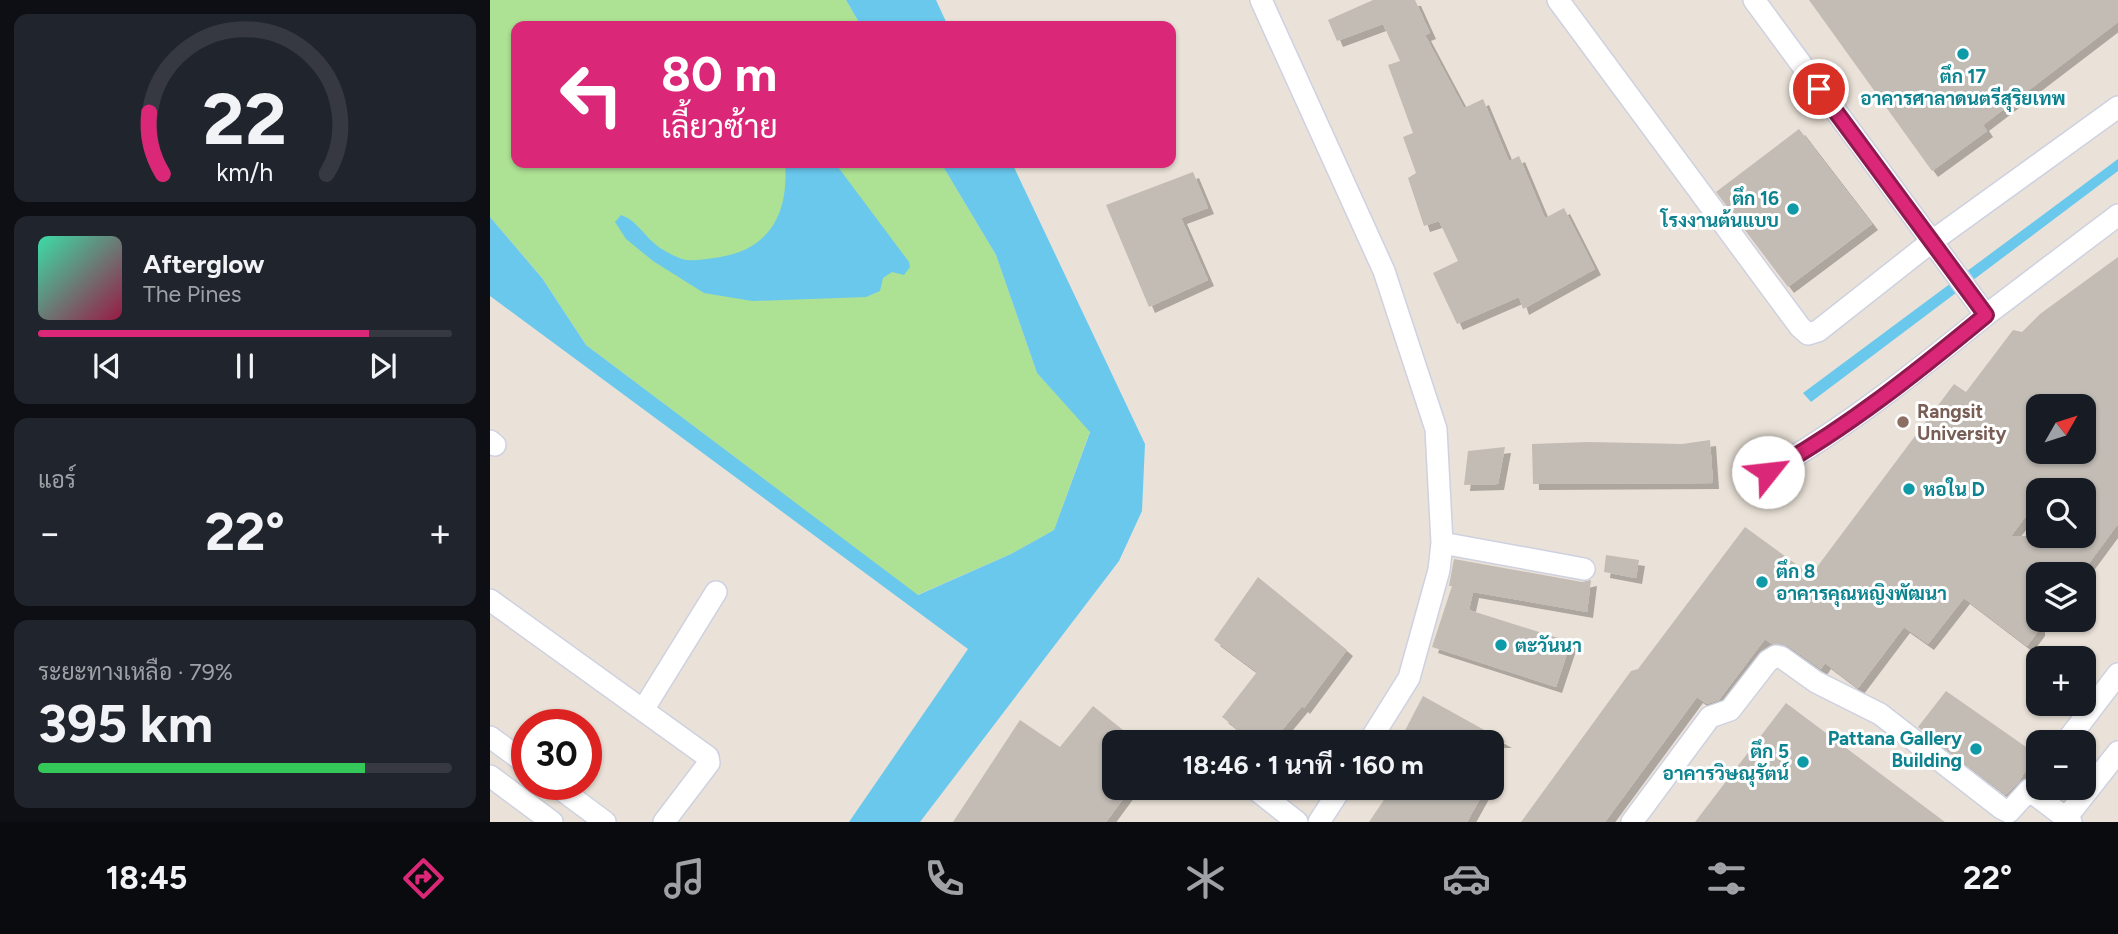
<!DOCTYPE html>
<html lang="th">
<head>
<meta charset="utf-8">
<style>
	body { margin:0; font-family:Figtree,Sarabun,sans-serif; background:#20242c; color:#f1f3f6; height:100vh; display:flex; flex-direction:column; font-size:26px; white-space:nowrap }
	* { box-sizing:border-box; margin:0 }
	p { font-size:23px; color:#9ea1a6 }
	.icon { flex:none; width:38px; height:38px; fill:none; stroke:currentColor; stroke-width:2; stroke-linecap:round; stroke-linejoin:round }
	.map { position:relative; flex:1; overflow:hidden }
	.drawer { display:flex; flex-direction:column; gap:14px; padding:14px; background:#0d0f14; width:490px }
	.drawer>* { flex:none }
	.top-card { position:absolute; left:21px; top:21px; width:665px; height:147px; border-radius:14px; box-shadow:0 2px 5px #0004; background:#db2777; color:#fff; overflow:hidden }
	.needle { width:46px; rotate:51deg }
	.buttons { position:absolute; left:1536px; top:394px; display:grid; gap:14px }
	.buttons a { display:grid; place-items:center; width:70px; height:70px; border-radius:14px; background:#171b24; box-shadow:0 2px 5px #0004; font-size:35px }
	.speed { position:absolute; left:21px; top:709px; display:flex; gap:14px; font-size:35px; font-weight:700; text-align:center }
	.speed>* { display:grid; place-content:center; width:91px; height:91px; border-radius:50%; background:#171b24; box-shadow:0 2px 5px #0004; line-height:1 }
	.speed .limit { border:10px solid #d22; background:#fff; color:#111 }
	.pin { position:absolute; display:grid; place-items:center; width:60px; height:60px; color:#fff; margin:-30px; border:4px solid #fff; border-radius:50%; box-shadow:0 2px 7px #0007 }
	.me { position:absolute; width:77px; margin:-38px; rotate:61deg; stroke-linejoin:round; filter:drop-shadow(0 0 5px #0008) }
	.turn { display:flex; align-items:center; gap:24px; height:147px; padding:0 35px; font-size:32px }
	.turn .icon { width:91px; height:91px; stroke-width:2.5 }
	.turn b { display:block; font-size:49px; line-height:60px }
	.big { font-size:52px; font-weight:700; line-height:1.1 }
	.drawer .card { flex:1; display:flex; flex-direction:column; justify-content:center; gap:10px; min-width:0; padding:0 24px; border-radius:14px; background:#20242c }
	.drawer .dial { align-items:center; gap:0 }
	.dial svg { height:182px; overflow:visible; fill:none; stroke:#363941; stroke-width:7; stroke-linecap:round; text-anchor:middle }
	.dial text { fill:#f1f3f6; stroke:none }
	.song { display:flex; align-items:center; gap:21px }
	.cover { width:84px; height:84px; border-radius:10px; background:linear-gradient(135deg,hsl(160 70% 55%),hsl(340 70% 35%)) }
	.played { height:7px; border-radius:4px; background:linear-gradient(90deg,#db2777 80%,#363941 80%) }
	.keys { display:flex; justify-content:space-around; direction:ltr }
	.heat { display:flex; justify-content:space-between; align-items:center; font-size:38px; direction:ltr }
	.charge { height:10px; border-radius:5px; background:linear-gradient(90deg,#34c759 79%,#363941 0) }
	.trip { position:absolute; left:612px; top:730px; width:402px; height:70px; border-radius:14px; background:#171b24; box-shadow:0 2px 5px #0004; font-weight:700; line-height:70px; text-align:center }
	.tab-bar { display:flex; height:112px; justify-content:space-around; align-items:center; background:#090b0e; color:#9ea1a6 }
	.tab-bar .icon { width:49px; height:49px }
	.tab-bar .active { color:#db2777 }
	.tab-bar b { font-size:32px; color:#f1f3f6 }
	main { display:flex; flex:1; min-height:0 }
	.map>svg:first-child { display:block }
	.green { fill:#ade194 }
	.water { fill:#6ac8ed }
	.building { fill:#c2bcb5; fill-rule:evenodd; filter:url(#shadow) }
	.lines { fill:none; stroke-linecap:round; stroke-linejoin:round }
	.street-casing { stroke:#ced1e0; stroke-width:24 }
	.street { stroke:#fff; stroke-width:21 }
	.route-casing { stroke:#8e194d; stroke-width:18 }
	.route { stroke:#db2777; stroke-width:12 }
	.culture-dot { fill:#0f9aa8; stroke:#fff; stroke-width:2.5 }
	.education-dot { fill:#8d6e63; stroke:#fff; stroke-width:2.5 }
	.labels { text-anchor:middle; stroke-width:6; stroke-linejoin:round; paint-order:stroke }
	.culture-label { font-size:19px; font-weight:bold; fill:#0d838f; stroke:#fff; text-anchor:end }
	.education-label { font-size:19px; font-weight:bold; fill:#785e54; stroke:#fff; text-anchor:start }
</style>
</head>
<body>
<main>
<section class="drawer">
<div class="card dial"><svg viewBox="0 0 100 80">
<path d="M14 69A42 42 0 1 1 86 69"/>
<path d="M14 69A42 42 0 0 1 8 42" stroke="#db2777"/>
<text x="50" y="56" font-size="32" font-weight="700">22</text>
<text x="50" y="72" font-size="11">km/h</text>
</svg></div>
<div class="card">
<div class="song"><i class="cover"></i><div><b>Afterglow</b><p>The Pines</p></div></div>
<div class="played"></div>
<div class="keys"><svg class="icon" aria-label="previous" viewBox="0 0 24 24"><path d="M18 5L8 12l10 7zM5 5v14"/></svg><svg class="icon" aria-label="pause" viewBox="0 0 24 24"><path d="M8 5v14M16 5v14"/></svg><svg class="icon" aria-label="next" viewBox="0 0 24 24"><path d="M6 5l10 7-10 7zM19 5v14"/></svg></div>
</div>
<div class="card"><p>แอร์</p>
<div class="heat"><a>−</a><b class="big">22°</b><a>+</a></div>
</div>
<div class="card"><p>ระยะทางเหลือ · 79%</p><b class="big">395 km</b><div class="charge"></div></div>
</section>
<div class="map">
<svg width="1628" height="822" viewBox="0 0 1628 822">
	<defs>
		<filter id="shadow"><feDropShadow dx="6" dy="6" stdDeviation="0" flood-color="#0004"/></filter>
	</defs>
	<rect width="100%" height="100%" fill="#eae2d8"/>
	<path class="green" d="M 0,0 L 356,0 L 371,26 L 26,26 L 26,163 L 451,163 L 506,255 L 547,373 L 600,431 L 564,530 L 521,554 L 427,595 L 96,345 L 52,278 L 0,217 Z"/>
	<path class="water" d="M 356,0 L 446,0 L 458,26 L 371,26 Z
		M 1628,159 L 1628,171 L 1321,402 L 1313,393 Z
		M 295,163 L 345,163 L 419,262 L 420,267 L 414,275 L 402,272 L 393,278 L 390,291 L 376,297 L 262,301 L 214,293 L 163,261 L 136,239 L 125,222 L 131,215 C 146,220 152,233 164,243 C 170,249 183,256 192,259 C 201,262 214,259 224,258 C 279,251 299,215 295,163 Z
		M 451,163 L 522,163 L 655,444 L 652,511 L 629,561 L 430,822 L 359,822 L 478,649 L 0,296 L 0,217 L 52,278 L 96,345 L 428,595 L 521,554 L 564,530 L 600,432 L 547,373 L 506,255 Z"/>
	<path class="building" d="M 883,0 L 925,0 L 940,33 L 935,35 L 974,108 L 993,99 L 1019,161 L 1029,156 L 1055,218 L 1074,208 L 1105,269 L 1033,309 L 1029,297 L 967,324 L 943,273 L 968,261 L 949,221 L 934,226 L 918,178 L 926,173 L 913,137 L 923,133 L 898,65 L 910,61 L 893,24 L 847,41 L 838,20 Z
		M 1319,0 L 1628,0 L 1628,22 L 1493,125 L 1497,131 L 1442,171 Z
		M 1309,129 L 1382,224 L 1298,287 L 1226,192 Z
		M 703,172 L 718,208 L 691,218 L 718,280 L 659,307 L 616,205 Z
		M 1628,257 L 1628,524 L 1591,574 L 1549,574 L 1549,630 L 1537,646 L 1474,598 L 1438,644 L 1414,627 L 1368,688 L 1335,663 L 1331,669 L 1298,646 L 1282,644 L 1275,639 L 1229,700 L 1217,704 L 1207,697 L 1115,822 L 1031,822 L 1141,671 L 1148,669 L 1255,527 L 1321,575 L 1464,384 L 1476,392 L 1523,330 L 1532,332 L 1550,314 ZM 1549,406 L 1594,406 L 1594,452 L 1549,452 ZM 1549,490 L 1594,490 L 1594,536 L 1521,536 L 1549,499 Z
		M 1220,440 L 1223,483 L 1043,484 L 1042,444 L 1099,442 L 1192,444 Z
		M 1015,447 L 1008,484 L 974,485 L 978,451 Z
		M 1116,555 L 1149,560 L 1146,578 L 1114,572 Z
		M 964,559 L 1092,582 L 1101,580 L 1097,612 L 983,592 L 979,610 L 1081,642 L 1066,687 L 942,647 L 962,586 L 959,586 Z
		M 768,577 L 857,650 L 814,708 L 812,706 L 782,742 L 764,742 L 732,717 L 767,672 L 724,640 Z
		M 1456,691 L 1546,754 L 1528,783 L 1516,795 L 1428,727 Z
		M 933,696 L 1016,742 L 909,742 Z
		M 1296,703 L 1455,822 L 1205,822 Z
		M 603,706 L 648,742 L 625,742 L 625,788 L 641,788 L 616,822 L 463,822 L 530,720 L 570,747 Z
		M 902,788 L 996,788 L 977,822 L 879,822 Z"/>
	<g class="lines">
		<g class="street-casing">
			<path id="street" d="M 771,0 L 894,271 L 946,429 L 952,543 L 949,570 L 919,678 L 879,742
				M 1068,0 L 1310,327 L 1318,334 L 1328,331 L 1441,242 L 1628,107
				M 1264,0 L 1496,315 C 1427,371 1356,428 1278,472
				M 1496,315 L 1628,215
				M 0,441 L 5,445
				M 952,543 L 1094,569
				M 0,600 L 218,757 L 219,763 L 174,822
				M 153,710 L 226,592
				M 0,737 L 37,764
				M 1576,742 L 1628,674
				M 0,776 L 62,822
				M 64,784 L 115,822
				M 764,788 L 807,822
				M 1576,818 L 1628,752
				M 829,822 L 851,788
				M 1142,822 L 1220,717 L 1240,710 L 1278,661 L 1286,656 L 1291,657 L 1326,682 L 1390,714 L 1511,808 L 1519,812 L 1539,790 L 1581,822"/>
		</g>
		<use href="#street" class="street"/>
	</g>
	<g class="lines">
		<g class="route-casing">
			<path id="route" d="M 1278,472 C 1356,429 1427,372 1496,315 L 1329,89"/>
		</g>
		<use href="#route" class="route"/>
	</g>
	<g class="culture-dot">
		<circle cx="1473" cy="54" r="7"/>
		<circle cx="1303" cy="209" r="7"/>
		<circle cx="1419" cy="489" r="7"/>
		<circle cx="1272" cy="582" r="7"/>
		<circle cx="1011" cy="645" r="7"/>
		<circle cx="1486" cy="749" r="7"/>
		<circle cx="1313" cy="762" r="7"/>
	</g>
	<circle class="education-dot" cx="1413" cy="422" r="7"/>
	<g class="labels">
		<g class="culture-label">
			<text x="1473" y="83" text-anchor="middle">ตึก 17<tspan x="1473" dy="22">อาคารศาลาดนตรีสุริยเทพ</tspan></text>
			<text x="1289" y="205">ตึก 16<tspan x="1289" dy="22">โรงงานต้นแบบ</tspan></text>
			<text x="1433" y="496" text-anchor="start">หอใน D</text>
			<text x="1286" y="578" text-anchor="start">ตึก 8<tspan x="1286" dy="22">อาคารคุณหญิงพัฒนา</tspan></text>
			<text x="1025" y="652" text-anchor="start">ตะวันนา</text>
			<text x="1472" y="745">Pattana Gallery<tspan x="1472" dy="22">Building</tspan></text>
			<text x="1299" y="758">ตึก 5<tspan x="1299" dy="22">อาคารวิษณุรัตน์</tspan></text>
		</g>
		<g class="education-label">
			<text x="1427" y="418">Rangsit<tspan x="1427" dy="22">University</tspan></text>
		</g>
	</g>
</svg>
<div class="buttons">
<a><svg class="needle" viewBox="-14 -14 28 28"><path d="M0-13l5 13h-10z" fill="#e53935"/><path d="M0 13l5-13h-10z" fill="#9ea1a6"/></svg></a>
<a><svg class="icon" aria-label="search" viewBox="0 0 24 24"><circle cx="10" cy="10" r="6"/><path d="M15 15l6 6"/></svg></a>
<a><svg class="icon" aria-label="layers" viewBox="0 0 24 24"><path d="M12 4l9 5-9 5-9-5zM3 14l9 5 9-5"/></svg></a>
<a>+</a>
<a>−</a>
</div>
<div class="speed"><div class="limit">30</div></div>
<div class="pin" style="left:1329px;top:89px;background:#d93025"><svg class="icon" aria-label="arrive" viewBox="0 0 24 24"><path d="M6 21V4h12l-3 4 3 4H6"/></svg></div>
<svg class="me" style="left:1278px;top:472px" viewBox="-20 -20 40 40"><circle r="19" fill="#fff"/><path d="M0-13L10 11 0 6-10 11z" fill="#db2777"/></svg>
<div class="trip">18:46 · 1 นาที · 160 m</div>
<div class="top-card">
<div class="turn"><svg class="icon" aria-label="left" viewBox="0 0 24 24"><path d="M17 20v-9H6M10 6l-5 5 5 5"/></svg><div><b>80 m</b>เลี้ยวซ้าย</div></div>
</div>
</div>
</main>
<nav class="tab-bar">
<b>18:45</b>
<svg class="icon active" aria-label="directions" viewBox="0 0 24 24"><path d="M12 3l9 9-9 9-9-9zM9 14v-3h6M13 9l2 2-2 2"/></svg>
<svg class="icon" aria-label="music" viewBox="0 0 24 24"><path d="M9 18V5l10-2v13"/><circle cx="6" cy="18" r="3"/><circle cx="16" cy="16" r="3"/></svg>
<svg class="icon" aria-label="phone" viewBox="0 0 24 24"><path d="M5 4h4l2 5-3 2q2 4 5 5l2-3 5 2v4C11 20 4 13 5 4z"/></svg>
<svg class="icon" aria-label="climate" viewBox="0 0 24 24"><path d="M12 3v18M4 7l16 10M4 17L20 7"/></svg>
<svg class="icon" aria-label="car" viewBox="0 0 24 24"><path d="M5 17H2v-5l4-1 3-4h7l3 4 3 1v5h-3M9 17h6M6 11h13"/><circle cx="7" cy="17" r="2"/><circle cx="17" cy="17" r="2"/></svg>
<svg class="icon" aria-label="filters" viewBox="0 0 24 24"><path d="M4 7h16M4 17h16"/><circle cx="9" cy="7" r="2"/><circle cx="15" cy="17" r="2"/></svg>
<b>22°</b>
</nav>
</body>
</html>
